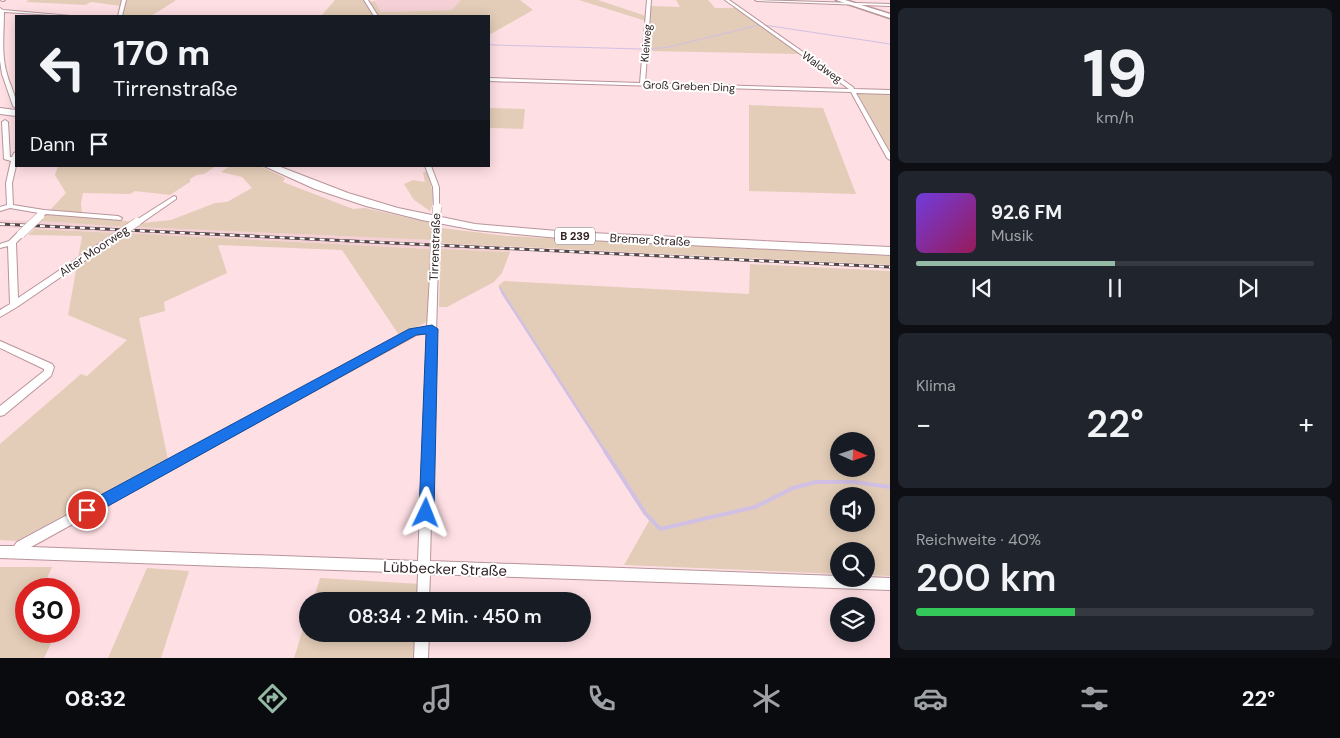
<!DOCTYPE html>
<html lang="de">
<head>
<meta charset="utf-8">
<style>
	body { margin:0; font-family:"DM Sans",sans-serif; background:#20242c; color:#f1f3f6; height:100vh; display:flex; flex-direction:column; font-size:19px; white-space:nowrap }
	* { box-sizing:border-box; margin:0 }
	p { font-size:16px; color:#9ea1a6 }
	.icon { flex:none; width:28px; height:28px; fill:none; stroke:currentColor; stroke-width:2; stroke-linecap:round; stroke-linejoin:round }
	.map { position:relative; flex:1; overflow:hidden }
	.details { display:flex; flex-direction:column; gap:8px; padding:8px; background:#0d0f14; width:450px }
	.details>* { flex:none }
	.top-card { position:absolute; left:15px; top:15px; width:475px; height:152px; border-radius:0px; box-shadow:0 2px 12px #0003; background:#171b24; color:#f1f3f6; overflow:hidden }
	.needle { width:32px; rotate:93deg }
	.fabs { position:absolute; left:830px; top:432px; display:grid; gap:10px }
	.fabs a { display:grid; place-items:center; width:45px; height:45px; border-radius:50%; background:#171b24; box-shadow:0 2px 12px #0003; font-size:25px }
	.speed { position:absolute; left:15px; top:578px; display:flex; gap:10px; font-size:25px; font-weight:700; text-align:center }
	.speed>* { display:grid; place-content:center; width:65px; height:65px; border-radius:50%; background:#171b24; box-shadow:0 2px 12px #0003; line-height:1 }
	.speed .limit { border:8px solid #d22; background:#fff; color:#111 }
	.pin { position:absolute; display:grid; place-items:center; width:42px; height:42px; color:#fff; margin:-21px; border:2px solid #fff; border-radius:50%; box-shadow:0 1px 5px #0007 }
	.me { position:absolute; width:55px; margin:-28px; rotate:2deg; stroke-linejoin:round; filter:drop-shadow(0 0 4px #0008) }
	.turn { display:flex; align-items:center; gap:18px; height:105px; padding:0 15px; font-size:22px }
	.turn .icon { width:65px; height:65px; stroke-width:2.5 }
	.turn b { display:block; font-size:35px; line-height:42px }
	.then { display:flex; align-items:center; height:48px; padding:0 15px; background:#0003; gap:10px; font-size:19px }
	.big { font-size:38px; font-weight:600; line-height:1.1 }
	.details .widget { flex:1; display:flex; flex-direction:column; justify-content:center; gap:8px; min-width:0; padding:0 18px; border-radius:8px; background:#20242c }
	.details .dial { align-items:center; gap:0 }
	.dial b { font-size:65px; line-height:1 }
	.song { display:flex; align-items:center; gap:15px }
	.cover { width:60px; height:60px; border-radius:8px; background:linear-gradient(135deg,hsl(260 70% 55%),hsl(330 70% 35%)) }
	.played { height:5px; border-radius:2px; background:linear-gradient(90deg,#94b9a5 50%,#363941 50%) }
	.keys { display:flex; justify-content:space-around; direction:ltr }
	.heat { display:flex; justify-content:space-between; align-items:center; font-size:28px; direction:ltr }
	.charge { height:8px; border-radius:4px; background:linear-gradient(90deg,#34c759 40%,#363941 0) }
	.trip { position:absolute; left:299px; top:592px; width:292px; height:50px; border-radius:25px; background:#171b24; box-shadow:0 2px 12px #0003; font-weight:600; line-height:50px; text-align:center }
	.dock { display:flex; height:80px; justify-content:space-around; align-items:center; background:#090b0e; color:#9ea1a6 }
	.dock .icon { width:35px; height:35px }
	.dock .on { color:#94b9a5 }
	.dock b { font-size:22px; color:#f1f3f6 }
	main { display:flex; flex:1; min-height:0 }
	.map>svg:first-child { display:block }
	.built { fill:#f5d0d6 }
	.green { fill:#e3cdb8; fill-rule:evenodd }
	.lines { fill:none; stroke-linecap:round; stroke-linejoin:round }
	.stream-far3 { stroke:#d1c0e3; stroke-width:1 }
	.stream-far2 { stroke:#d1c0e3; stroke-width:2 }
	.stream-far1 { stroke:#d1c0e3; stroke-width:2.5 }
	.stream { stroke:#d1c0e3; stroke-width:4 }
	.street-casing { stroke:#b8949a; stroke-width:2 }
	.secondary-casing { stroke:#b8949a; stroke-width:3 }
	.primary-casing { stroke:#b8949a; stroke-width:2 }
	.street { fill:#fff; fill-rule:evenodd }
	.secondary { fill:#fff; fill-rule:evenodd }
	.primary { fill:#fff; fill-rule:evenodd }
	.rail-casing { stroke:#534345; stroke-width:3 }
	.rail { stroke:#fff; stroke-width:2; stroke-dasharray:5; stroke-linecap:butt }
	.street-bridge-casing { stroke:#b8949a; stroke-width:9; stroke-linecap:butt }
	.street-bridge { stroke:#fff; stroke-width:8 }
	.route { fill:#1a73e8; stroke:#114b97 }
	.labels { text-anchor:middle; stroke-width:4; stroke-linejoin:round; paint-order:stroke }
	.far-street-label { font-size:11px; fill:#322426; stroke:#fff }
	.shield { fill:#fff; stroke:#706667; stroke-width:1 }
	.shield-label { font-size:11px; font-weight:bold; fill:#322426 }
	.street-label { font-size:12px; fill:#322426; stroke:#fff }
	.near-street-label { font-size:15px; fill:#322426; stroke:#fff }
</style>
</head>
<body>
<main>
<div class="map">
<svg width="890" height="658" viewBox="0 0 890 658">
	<rect width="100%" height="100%" fill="#fedfe4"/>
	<path class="built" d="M 375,0 L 461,0 L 453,10 L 381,12 Z
		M 0,220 L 40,221 L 127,227 L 117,233 L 0,227 Z
		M 135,227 L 431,240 L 430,249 L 126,233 Z
		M 441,243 L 510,246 L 510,252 L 441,249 Z"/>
	<path class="green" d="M 29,0 L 123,0 L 121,6 L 91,2 L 85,5 L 26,2 Z
		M 125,0 L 175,0 L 175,1 L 151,16 L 121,16 Z
		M 335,0 L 364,0 L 375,16 L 321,16 Z
		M 461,0 L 520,0 L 533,10 L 489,35 L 489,16 L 379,16 L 369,2 L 375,1 L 381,12 L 452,10 Z
		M 579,0 L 598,0 L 646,16 L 646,21 Z
		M 676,0 L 708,0 L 715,8 L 737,8 L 801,54 L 647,51 L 651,6 L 680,7 Z
		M 861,93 L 890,94 L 890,151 L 858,94 Z
		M 749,105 L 823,108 L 856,194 L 749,191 Z
		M 489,108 L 525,109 L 523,129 L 489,128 Z
		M 58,166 L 216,166 L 204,174 L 197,175 L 190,179 L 190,182 L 170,195 L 135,191 L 130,194 L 83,193 L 81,203 L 82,216 L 134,222 L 127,227 L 40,221 L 66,193 L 55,175 Z
		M 230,166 L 260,166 L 285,178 L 283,182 L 353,209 L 365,208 L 432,223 L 431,240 L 135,227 L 142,223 L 171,220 L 215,203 L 227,202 L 252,188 L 242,177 L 221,172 Z
		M 423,172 L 427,172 C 431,184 436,200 430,211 L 414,200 L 404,184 L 413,180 L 425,182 Z
		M 442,228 L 507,236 L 890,256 L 890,265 L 441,243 Z
		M 34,229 L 117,233 L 78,259 L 82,236 L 28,235 Z
		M 126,233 L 430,249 L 427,322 L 399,335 L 342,250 L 218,245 L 227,273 L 164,302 L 165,311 L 139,318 L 168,460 L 16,541 L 0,540 L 0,444 L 81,374 L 87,376 L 127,340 L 68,315 L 77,265 Z
		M 441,249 L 510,252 L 502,273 L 494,282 L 447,307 L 439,307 Z
		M 750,264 L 890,271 L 890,576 L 866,575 L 866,551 L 839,551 L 839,574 L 624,565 L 649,521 L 498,286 L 504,281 L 749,294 ZM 839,441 L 866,441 L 866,469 L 839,469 ZM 839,496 L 866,496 L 866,524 L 839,524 Z
		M 0,567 L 52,567 L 42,589 L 26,589 L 26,631 L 57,631 L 44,658 L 0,658 Z
		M 147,568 L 189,571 L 161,658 L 108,658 Z
		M 320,578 L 420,584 L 419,601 L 313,601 Z
		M 307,616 L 308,634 L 417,634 L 416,658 L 294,658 Z"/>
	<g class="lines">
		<path class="stream-far3" d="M 363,0 L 374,16
			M 764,25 L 890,44
			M 489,39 L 489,44 L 493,45 L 641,49
			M 650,49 L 669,47 L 759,25"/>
		<path class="stream-far2" d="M 500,288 L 503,293"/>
		<path class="stream-far1" d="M 502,292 L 606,453"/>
		<path class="stream" d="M 605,451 L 645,513 L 660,529 L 755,507 L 793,488 L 816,482 L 854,482 L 890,487"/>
		<g class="street-casing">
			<path id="street" d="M 0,0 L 5,0 L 3,1 Z
				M 122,0 L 126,0 L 122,16 L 118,16 Z
				M 364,0 L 368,0 L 378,16 L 374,16 Z
				M 647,0 L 651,0 L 645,83 L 849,89 L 725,0 L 729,0 L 853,87 L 854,89 L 890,90 L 890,94 L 856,93 L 890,153 L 890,160 L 887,158 L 851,92 L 489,81 L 489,78 L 640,83 Z
				M 755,0 L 890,4 L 890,6 L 757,1 Z
				M 0,8 L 3,10 L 71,16 L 4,12 C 4,33 1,55 7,74 C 10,86 17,96 16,108 L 13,106 L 2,74 L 0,61 Z
				M 5,120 L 8,122 L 10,157 L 12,157 L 14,153 L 16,152 L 16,166 L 12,183 L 13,205 L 44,210 L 118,216 L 122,218 L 121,220 L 46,214 L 40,218 L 36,216 L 39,213 L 10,208 L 0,211 L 0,207 L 7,205 L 6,183 L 11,161 L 4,159 L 2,122 Z
				M 425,166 L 431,166 L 439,187 L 439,208 L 435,208 L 434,207 L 433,187 Z
				M 174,196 L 176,197 L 176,199 L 140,224 L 134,224 L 133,222 Z
				M 18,232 L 21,232 L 25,234 L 16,243 L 18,298 L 115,233 L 121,233 L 122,235 L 17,307 L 0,317 L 0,310 L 10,304 L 8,246 L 0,248 L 0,244 L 9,241 Z
				M 431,258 L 437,258 L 438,260 L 430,561 L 839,576 L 839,579 L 866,579 L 866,577 L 890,578 L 890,590 L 430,574 L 429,601 L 417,601 L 418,573 L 0,558 L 0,546 L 14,546 L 17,542 L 411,330 L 427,327 ZM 427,333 L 418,561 L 31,547 L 416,335 Z
				M 0,341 L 52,364 L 54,367 L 51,376 L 4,415 L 0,416 L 0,406 L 44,371 L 44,369 L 0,348 Z
				M 415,634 L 429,634 L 428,658 L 414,658 Z"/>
		</g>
		<g class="secondary-casing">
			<path id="secondary" d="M 836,0 L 845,0 L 890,14 L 890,18 Z"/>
		</g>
		<g class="primary-casing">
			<path id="primary" d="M 0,108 L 16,110 L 16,116 L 0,114 Z
				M 264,166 L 278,166 L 348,193 L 398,208 L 475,224 L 569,232 L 890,247 L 890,255 L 569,239 L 475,230 L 422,220 L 366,206 L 315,189 Z"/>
		</g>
		<use href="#street" class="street"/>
		<use href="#secondary" class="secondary"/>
		<use href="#primary" class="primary"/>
		<g class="rail-casing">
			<path id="rail" d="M 0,224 L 890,267"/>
		</g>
		<use href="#rail" class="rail"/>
		<g class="street-bridge-casing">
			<path id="street-bridge" d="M 21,234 L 40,216
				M 118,235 L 137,222
				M 434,260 L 437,207"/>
		</g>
		<use href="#street-bridge" class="street-bridge"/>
	</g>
	<path class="route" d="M 432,325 L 438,329 L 434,513 L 432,518 L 426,520 L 421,518 L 419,513 L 426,334 L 416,335 L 92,515 L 87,517 L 82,515 L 79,510 L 82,505 L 409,329 Z"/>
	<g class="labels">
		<g class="far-street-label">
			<text transform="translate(646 43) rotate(-85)" y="4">Kleiweg</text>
			<text transform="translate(822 67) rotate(35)" y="4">Waldweg</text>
			<text transform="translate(689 86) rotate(2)" y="4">Groß Greben Ding</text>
		</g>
		<rect class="shield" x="555" y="227.5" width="40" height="17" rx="4"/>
		<g class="shield-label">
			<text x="575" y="240">B 239</text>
		</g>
		<g class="street-label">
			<text transform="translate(650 240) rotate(3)" y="4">Bremer Straße</text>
			<text transform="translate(435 247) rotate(-88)" y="4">Tirrenstraße</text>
			<text transform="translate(94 251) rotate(-34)" y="4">Alter Moorweg</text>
		</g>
		<g class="near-street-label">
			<text transform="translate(445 569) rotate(2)" y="5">Lübbecker Straße</text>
		</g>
	</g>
</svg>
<div class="fabs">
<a><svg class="needle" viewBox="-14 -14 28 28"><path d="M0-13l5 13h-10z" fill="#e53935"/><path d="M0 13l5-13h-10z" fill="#9ea1a6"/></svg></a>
<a><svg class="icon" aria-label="sound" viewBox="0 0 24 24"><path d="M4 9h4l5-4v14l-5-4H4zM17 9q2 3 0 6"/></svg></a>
<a><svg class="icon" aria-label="search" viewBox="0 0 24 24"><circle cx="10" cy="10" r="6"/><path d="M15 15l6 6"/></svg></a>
<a><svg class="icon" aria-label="layers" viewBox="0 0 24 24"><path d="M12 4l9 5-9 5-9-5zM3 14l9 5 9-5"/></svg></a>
</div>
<div class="speed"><div class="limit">30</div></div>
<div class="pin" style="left:87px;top:510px;background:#d93025"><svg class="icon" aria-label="arrive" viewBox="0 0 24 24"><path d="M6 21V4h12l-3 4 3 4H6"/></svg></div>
<svg class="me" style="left:426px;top:513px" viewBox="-20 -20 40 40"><path d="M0-17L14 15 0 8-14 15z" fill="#1a73e8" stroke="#fff" stroke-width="4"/></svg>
<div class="trip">08:34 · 2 Min. · 450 m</div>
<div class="top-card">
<div class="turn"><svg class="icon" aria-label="left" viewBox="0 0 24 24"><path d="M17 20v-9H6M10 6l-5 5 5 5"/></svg><div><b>170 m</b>Tirrenstraße</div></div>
<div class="then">Dann<svg class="icon" aria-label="arrive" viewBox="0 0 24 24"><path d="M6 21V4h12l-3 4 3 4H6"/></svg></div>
</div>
</div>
<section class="details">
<div class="widget dial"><b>19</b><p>km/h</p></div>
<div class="widget">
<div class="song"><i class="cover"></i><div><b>92.6 FM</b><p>Musik</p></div></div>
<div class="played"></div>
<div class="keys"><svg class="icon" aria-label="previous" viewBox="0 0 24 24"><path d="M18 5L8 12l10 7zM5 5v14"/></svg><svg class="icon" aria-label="pause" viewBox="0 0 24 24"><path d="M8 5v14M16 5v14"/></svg><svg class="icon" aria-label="next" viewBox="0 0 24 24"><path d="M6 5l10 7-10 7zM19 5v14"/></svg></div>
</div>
<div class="widget"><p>Klima</p>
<div class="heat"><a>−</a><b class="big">22°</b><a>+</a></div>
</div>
<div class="widget"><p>Reichweite · 40%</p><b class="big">200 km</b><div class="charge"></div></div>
</section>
</main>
<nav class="dock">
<b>08:32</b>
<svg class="icon on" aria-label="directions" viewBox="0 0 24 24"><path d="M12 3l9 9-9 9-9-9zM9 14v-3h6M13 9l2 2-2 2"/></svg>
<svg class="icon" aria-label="music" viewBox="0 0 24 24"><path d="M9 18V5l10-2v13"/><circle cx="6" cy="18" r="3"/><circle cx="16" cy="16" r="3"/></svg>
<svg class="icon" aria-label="phone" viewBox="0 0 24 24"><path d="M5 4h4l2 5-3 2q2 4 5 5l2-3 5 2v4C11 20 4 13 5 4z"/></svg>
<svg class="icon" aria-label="climate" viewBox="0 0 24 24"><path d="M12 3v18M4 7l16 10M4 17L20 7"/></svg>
<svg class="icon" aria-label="car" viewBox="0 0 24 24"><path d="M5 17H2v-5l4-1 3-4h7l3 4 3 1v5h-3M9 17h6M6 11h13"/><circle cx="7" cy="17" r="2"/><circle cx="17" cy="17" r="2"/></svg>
<svg class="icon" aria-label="filters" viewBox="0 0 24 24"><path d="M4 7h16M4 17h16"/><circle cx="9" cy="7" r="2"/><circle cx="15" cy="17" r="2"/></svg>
<b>22°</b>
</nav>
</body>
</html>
